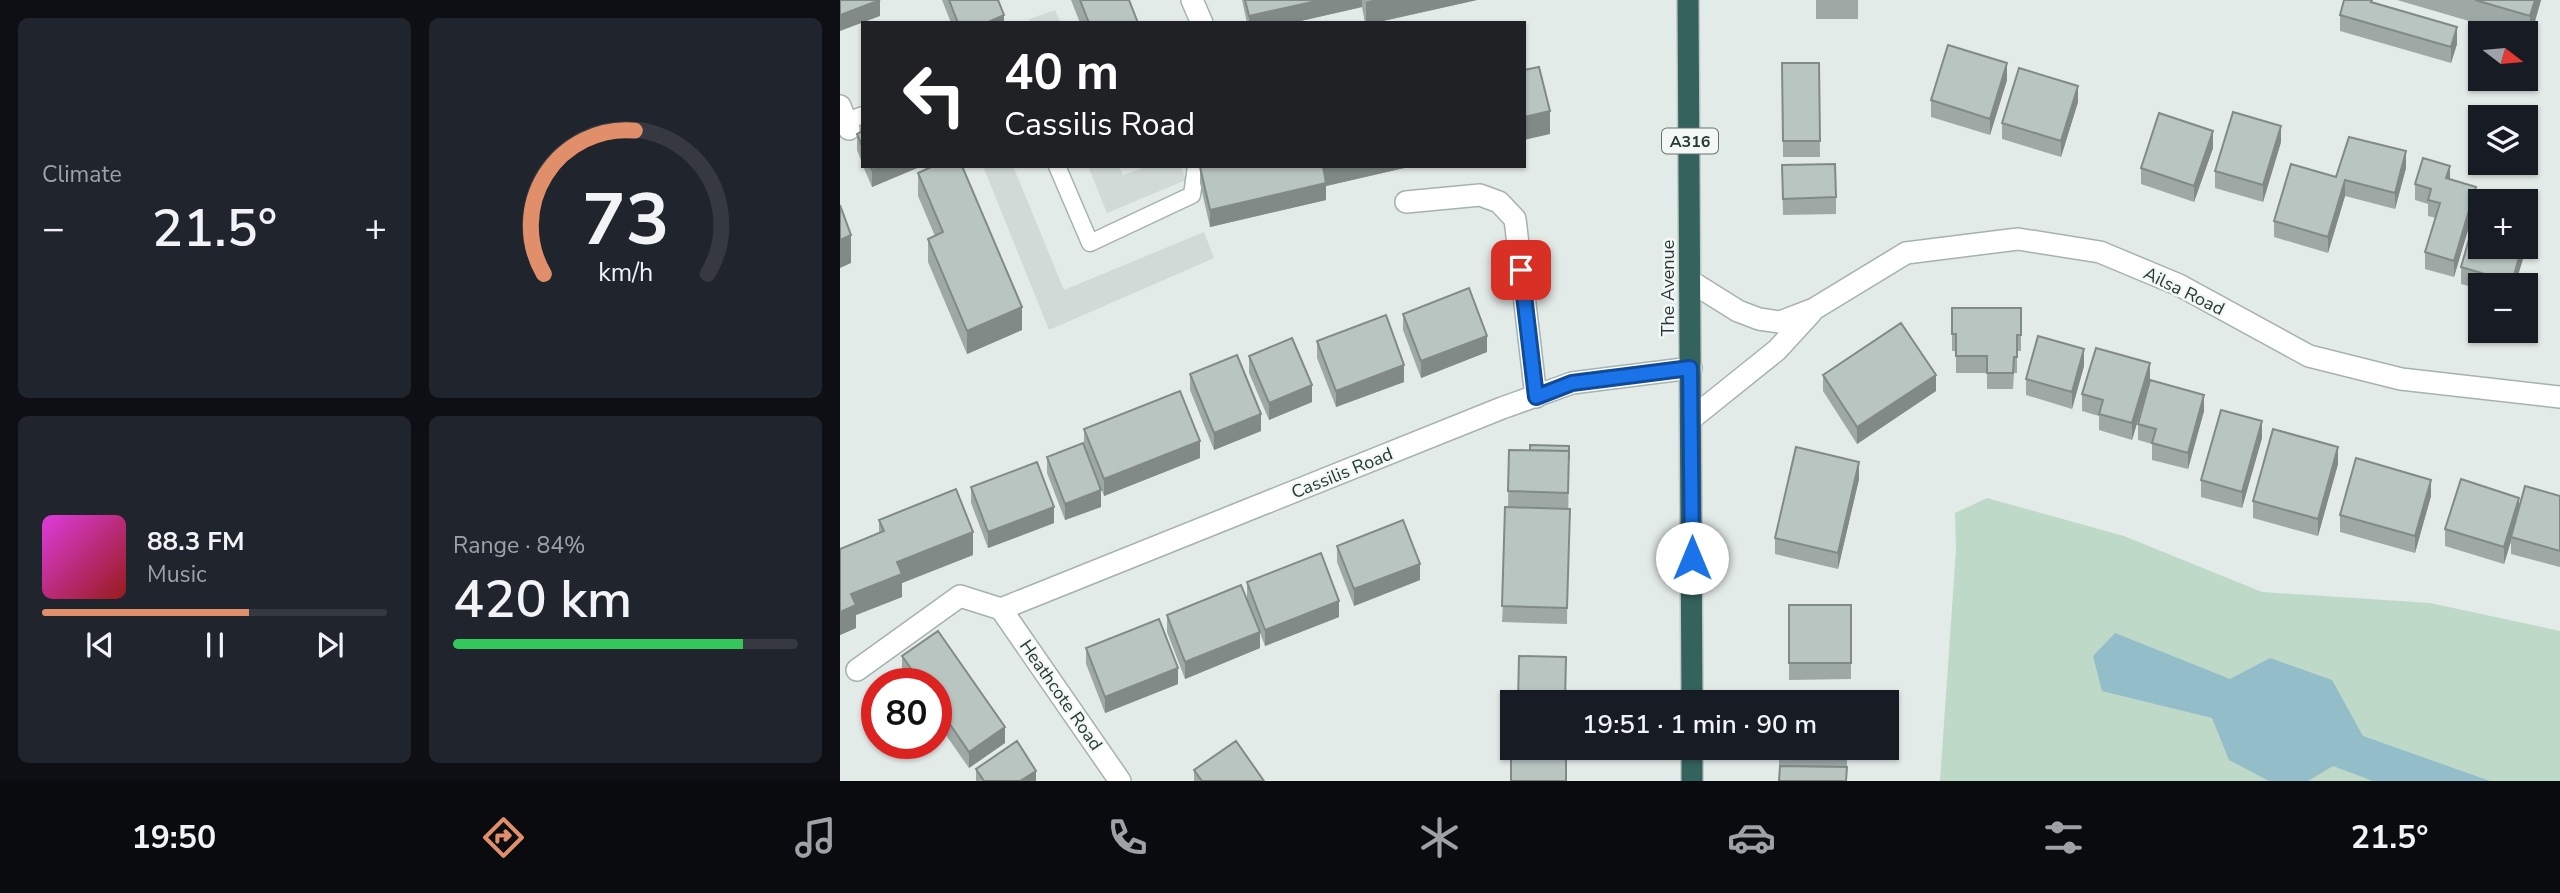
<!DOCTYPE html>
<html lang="en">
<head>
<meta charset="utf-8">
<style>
	body { margin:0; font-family:"Nunito Sans",sans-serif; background:#20242c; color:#f1f3f6; height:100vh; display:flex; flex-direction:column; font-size:26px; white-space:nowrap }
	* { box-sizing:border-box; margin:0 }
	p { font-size:23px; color:#9ea1a6 }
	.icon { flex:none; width:38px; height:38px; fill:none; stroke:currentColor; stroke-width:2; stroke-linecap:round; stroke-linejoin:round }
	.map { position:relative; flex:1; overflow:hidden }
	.panel { display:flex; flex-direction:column; gap:18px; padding:18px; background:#0d0f14; width:840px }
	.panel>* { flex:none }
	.hud { position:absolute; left:21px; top:21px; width:665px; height:147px; border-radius:0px; box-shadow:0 2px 5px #0004; background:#202124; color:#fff; overflow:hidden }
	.needle { width:46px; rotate:106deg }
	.tools { position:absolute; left:1628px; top:21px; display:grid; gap:14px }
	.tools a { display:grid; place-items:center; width:70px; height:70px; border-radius:0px; background:#171b24; box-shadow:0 2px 5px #0004; font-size:35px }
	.speed { position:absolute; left:21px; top:668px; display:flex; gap:14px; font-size:35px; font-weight:700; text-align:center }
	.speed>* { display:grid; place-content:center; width:91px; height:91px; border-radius:50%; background:#171b24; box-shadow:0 2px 5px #0004; line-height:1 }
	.speed .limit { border:10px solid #d22; background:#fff; color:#111 }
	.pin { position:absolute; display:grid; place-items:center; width:60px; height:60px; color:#fff; margin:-30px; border-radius:14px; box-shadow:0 4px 10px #0006 }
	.me { position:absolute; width:77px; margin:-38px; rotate:0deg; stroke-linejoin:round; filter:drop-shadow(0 0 5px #0008) }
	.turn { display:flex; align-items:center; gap:24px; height:147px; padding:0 28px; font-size:32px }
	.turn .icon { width:91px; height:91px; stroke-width:2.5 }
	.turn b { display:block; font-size:49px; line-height:60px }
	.big { font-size:52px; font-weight:600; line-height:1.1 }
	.panel .tile { flex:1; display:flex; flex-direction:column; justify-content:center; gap:10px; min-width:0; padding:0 24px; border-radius:10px; background:#20242c }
	.panel .dial { align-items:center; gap:0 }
	.dial svg { height:182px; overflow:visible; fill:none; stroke:#363941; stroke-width:7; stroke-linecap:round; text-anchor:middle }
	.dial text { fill:#f1f3f6; stroke:none }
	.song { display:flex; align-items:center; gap:21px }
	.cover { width:84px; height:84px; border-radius:10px; background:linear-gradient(135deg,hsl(300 70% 55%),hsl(0 70% 35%)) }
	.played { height:7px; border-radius:4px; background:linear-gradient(90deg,#e18f6b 60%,#363941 60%) }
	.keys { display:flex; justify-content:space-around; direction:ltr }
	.heat { display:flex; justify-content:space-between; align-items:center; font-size:38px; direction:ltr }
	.charge { height:10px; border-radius:5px; background:linear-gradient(90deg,#34c759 84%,#363941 0) }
	.panel .tiles { flex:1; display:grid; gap:18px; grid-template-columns:repeat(2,1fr) }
	.trip { position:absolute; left:660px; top:690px; width:399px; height:70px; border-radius:0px; background:#171b24; box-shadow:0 2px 5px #0004; font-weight:600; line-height:70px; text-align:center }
	.dock { display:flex; height:112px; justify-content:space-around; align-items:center; background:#090b0e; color:#9ea1a6 }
	.dock .icon { width:49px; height:49px }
	.dock .selected { color:#e18f6b }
	.dock b { font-size:32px; color:#f1f3f6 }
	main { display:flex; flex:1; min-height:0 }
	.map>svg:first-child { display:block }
	.built { fill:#d1dad7 }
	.green { fill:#bed9c7 }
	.water { fill:#92bdc9 }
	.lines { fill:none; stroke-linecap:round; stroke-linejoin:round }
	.lane-casing { stroke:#a6b2af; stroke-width:19 }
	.street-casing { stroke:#a6b2af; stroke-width:24 }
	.highway-casing { stroke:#c2c8c6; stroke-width:24 }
	.lane { stroke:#fff; stroke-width:16 }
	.street { stroke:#fff; stroke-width:21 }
	.highway { stroke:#34625c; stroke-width:21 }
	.wall { fill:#9ea9a6 }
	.shaded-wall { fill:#818a87 }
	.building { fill:#b8c5c1; stroke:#818a87; stroke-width:2 }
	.route-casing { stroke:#114b97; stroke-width:18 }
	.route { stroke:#1a73e8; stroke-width:12 }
	.labels { text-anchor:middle; stroke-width:5; stroke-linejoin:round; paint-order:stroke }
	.shield { fill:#f3f8f6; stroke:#63736f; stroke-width:2 }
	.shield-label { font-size:16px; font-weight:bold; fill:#253a35 }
	.street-label { font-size:18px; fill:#253a35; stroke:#f3f8f6 }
</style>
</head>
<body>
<main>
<section class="panel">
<div class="tiles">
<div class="tile"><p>Climate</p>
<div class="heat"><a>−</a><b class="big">21.5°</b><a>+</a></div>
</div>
<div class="tile dial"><svg viewBox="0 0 100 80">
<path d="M14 69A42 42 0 1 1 86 69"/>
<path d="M14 69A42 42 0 0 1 54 6" stroke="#e18f6b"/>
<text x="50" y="56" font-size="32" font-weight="700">73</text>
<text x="50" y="72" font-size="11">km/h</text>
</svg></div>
<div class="tile">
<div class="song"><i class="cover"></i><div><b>88.3 FM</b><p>Music</p></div></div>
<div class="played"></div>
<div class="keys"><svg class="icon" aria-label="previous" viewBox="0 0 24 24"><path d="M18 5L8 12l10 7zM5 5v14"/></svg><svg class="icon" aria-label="pause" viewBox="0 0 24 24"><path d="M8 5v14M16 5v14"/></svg><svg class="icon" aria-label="next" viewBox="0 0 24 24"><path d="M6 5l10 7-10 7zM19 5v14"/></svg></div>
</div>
<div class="tile"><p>Range · 84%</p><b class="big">420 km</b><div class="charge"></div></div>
</div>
</section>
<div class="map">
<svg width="1720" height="781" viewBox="0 0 1720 781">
	<rect width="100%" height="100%" fill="#e3ebe8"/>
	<path class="built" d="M 215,10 L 221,23 L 190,23 L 189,19 Z
		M 143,166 L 173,166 L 224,290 L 364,232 L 374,258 L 209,330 Z
		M 248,166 L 279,166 L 283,175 L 308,166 L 341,166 L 346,180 L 267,213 Z"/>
	<path class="green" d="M 1147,498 L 1284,536 L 1422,592 L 1590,603 L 1720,631 L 1720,781 L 1100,781 L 1116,550 L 1115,513 Z"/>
	<path class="water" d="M 1275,633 L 1390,679 L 1430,658 L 1492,680 L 1523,736 L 1650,781 L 1533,781 L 1493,766 L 1468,781 L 1429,781 L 1389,760 L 1372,718 L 1262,691 L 1253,656 Z"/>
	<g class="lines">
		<g class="lane-casing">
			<path id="lane" d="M 6,121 L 23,115
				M 217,166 L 250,243 L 352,195 L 356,166"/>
		</g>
		<g class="street-casing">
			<path id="street" d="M 352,0 L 362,23
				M 0,106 L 9,129
				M 566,202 L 640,195 L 659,202 L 675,219 L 696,397
				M 850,281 L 898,311 L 919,319 L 940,322 L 974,309 L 1066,253 L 1178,239 L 1260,252 L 1339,285 L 1469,356 L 1561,379 L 1720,397
				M 851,419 L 937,350 L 971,313
				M 161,609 L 662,408 L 732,383 L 851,368
				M 161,609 L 280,781
				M 17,670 L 120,596 L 161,609"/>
		</g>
		<g class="highway-casing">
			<path id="highway" d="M 848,0 L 852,702
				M 852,781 L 852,747"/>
		</g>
		<use href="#lane" class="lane"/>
		<use href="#street" class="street"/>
		<use href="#highway" class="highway"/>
	</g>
	<path class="wall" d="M 102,0 L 158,0 L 164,23 L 111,23 Z
		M 231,0 L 289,0 L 298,23 L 240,23 Z
		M 402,0 L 637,0 L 534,23 L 525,23 L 522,7 L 452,23 L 407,23 Z
		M 976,0 L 1018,0 L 1018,19 L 976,19 Z
		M 1557,0 L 1701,0 L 1690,39 L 1685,38 L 1685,33 L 1670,33 Z
		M 1536,3 L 1617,44 L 1611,63 L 1500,31 L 1500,15 Z
		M 942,63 L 979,63 L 980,157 L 943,157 Z
		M 1167,80 L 1150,135 L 1091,117 L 1091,100 Z
		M 1238,102 L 1221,157 L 1162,139 L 1162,123 Z
		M 23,131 L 23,165 L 17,150 L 17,134 Z
		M 1441,142 L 1423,202 L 1375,188 L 1375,171 Z
		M 1373,148 L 1354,202 L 1301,184 L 1301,168 Z
		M 942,165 L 996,197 L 996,214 L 943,215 Z
		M 23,166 L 82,166 L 32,187 Z
		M 573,166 L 486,186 L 486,200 L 370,227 L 360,183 L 360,167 L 362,166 Z
		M 1566,168 L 1555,209 L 1505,196 L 1488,253 L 1434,237 L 1434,221 L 1496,177 Z
		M 78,173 L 182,330 L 127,354 L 88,262 L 88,239 L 95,236 L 78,196 Z
		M 1610,179 L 1636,203 L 1614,277 L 1585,269 L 1585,252 L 1596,218 L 1588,216 L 1588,204 L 1575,200 L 1575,184 Z
		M 1689,239 L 1675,285 L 1640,285 L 1640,289 L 1621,284 L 1621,267 Z
		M 1112,308 L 1181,308 L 1181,351 L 1177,351 L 1177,373 L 1174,373 L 1173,389 L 1147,389 L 1147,373 L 1116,373 L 1116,351 L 1112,351 Z
		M 563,314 L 647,352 L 581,378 L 563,330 Z
		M 477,341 L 564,382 L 496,407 L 477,358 Z
		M 409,356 L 472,402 L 429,420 L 409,373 Z
		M 1244,366 L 1232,409 L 1186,395 L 1186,379 Z
		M 350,374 L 421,431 L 374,450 L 350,390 Z
		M 983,375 L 1096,391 L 1017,444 L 983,391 Z
		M 1310,380 L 1292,440 L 1259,430 L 1259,416 L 1242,411 L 1242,394 Z
		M 1364,411 L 1348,469 L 1312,460 L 1312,444 L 1298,440 L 1298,424 Z
		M 244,429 L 360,458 L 264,496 L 244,446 Z
		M 1422,438 L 1402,508 L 1361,497 L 1361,480 Z
		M 729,446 L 727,624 L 662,622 L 668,507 L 669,450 L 690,450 Z
		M 207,457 L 261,507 L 225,520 L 207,473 Z
		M 1498,464 L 1478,536 L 1413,518 L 1413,501 Z
		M 1019,479 L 998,569 L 935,554 L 935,538 Z
		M 131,487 L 214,523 L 148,548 L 131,503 Z
		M 1591,496 L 1575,553 L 1500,532 L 1500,515 Z
		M 1720,496 L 1720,567 L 1671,554 L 1671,541 L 1664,564 L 1605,546 L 1605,529 Z
		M 39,520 L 133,555 L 62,583 L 62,597 L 16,615 L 16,628 L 0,635 L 0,549 L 39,533 Z
		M 497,546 L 580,580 L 514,606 L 497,562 Z
		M 407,582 L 499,617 L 425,646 L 420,633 L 420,648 L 345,679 L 327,632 L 327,615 L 407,599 Z
		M 949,605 L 1011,605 L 1011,679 L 949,680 Z
		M 98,631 L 165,727 L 165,743 L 129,768 L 96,721 L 96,684 L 71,684 L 62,672 L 62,656 Z
		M 246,648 L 338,684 L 265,713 L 246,664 Z
		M 939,747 L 1007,747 L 1007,781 L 939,770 Z
		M 136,769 L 196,781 L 136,781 Z
		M 354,770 L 424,781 L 354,781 Z"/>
	<path class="shaded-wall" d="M 40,0 L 40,16 L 0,31 L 0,15 Z
		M 481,0 L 522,0 L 522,7 L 452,23 L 409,23 L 409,16 Z
		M 533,0 L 637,0 L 534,23 L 526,23 L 526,2 Z
		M 1695,0 L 1701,0 L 1690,39 L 1690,16 Z
		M 164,15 L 164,23 L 146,23 Z
		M 1617,27 L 1617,44 L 1611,63 L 1611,47 Z
		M 1167,63 L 1167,80 L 1150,135 L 1150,119 Z
		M 1238,86 L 1238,102 L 1221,157 L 1221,141 Z
		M 710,111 L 710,134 L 684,140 L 684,117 Z
		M 1441,126 L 1441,142 L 1423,202 L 1423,185 Z
		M 1373,131 L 1373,148 L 1354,202 L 1354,186 Z
		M 1566,151 L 1566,168 L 1555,209 L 1555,193 Z
		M 42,166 L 82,166 L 32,187 L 32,170 Z
		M 483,166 L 573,166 L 486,186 L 486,200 L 370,227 L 370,210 L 483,184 Z
		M 1610,166 L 1610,182 L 1606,178 Z
		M 1505,180 L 1505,196 L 1488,253 L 1488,237 Z
		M 1636,187 L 1636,203 L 1614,277 L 1614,261 Z
		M 1689,223 L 1689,239 L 1675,285 L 1672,285 L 1682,247 L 1685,247 L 1685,235 Z
		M 11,235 L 11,263 L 0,268 L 0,240 Z
		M 182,307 L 182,330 L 127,354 L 127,331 Z
		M 647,336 L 647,352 L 581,378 L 581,361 Z
		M 1244,349 L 1244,366 L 1232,409 L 1232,392 Z
		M 1310,363 L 1310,380 L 1292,440 L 1292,423 Z
		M 564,365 L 564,382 L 496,407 L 496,391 Z
		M 1096,375 L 1096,391 L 1017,444 L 1017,427 Z
		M 472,385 L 472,402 L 429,420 L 429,403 Z
		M 1364,395 L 1364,411 L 1348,469 L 1348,453 Z
		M 421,414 L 421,431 L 374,450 L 374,433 Z
		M 1422,421 L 1422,438 L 1402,508 L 1402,492 Z
		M 360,441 L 360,458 L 264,496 L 264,479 Z
		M 1498,447 L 1498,464 L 1478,536 L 1478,519 Z
		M 1019,462 L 1019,479 L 998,569 L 998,553 Z
		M 1591,480 L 1591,496 L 1575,553 L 1575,536 Z
		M 261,490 L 261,507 L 225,520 L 225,504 Z
		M 1679,498 L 1679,514 L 1671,537 L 1671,541 L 1664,564 L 1664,547 Z
		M 214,507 L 214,523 L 148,548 L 148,532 Z
		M 133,532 L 133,555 L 62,583 L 62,597 L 16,615 L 16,628 L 0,635 L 0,612 L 11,594 L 57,562 Z
		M 580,564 L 580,580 L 514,606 L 514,589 Z
		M 499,601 L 499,617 L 425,646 L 425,630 Z
		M 420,632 L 420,648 L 345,679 L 345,662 Z
		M 338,668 L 338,684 L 265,713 L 265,697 Z
		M 165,727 L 165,743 L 129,768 L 129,752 Z
		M 196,771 L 196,781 L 180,781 Z"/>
	<path class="building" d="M 0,0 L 40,0 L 0,15 Z
		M 109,0 L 158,0 L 164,15 L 146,23 L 118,23 Z
		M 240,0 L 289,0 L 298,23 L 249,23 Z
		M 405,0 L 481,0 L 409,16 Z
		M 1504,0 L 1532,0 L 1531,2 L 1617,27 L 1611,47 L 1500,15 Z
		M 1635,0 L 1695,0 L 1690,16 Z
		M 1108,45 L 1167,63 L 1150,119 L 1091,100 Z
		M 942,63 L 979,63 L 980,141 L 943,141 Z
		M 699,67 L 710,111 L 684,117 L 684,70 Z
		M 1179,68 L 1238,86 L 1221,141 L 1162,123 Z
		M 1393,112 L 1441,126 L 1423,185 L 1375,171 Z
		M 1319,113 L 1373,131 L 1354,186 L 1301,168 Z
		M 23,131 L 23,148 L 17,134 Z
		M 1509,137 L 1566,151 L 1555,193 L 1505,180 L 1488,237 L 1434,221 L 1451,164 L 1496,177 Z
		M 1583,158 L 1610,166 L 1606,178 L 1636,187 L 1614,261 L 1585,252 L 1600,203 L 1588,200 L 1591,189 L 1575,184 Z
		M 995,164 L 996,197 L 943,199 L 942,165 Z
		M 30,166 L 42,166 L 32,170 Z
		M 93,166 L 122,166 L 182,307 L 127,331 L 88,239 L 103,232 L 78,173 Z
		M 362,166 L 483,166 L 486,183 L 370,210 L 360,167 Z
		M 0,205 L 11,235 L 0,240 Z
		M 1638,208 L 1640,209 L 1640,247 L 1682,247 L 1672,282 L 1621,267 Z
		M 1685,222 L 1689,223 L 1685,235 Z
		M 629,288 L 647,336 L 581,361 L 563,314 Z
		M 1112,308 L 1181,308 L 1181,335 L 1177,335 L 1177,357 L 1174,357 L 1173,373 L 1147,373 L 1147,356 L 1116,356 L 1116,334 L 1112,334 Z
		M 546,315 L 564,365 L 496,391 L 477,341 Z
		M 1061,323 L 1096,375 L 1017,427 L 983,375 Z
		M 1198,336 L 1244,349 L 1232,392 L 1186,379 Z
		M 452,338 L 472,385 L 429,403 L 409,356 Z
		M 1256,348 L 1310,363 L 1292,423 L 1259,414 L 1263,400 L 1242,394 Z
		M 397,355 L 421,414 L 374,433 L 350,374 Z
		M 1310,380 L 1364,395 L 1348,453 L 1312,443 L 1316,429 L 1298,424 Z
		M 340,391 L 360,441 L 264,479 L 244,429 Z
		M 1381,410 L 1422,421 L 1402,492 L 1361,480 Z
		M 1433,429 L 1498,447 L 1478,519 L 1413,501 Z
		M 243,443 L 261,490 L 225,504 L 207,457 Z
		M 690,445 L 729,446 L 729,459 L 729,451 L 690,450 Z
		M 956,447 L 1019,462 L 998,553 L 935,538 Z
		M 669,450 L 729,451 L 728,493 L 668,491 Z
		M 1516,458 L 1591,480 L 1575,536 L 1500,515 Z
		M 197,462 L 214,507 L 148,532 L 131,487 Z
		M 1621,479 L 1679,498 L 1664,547 L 1605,529 Z
		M 1685,486 L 1720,496 L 1720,551 L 1671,537 Z
		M 116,489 L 133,532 L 57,562 L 62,574 L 11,594 L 16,605 L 0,612 L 0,549 L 44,531 L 39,520 Z
		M 665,507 L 730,509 L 727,608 L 662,606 Z
		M 563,520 L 580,564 L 514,589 L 497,546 Z
		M 481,553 L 499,601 L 425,630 L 407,582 Z
		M 401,585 L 420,632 L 345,662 L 327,615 Z
		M 949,605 L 1011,605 L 1011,663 L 949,663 Z
		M 319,619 L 338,668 L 265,697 L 246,648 Z
		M 98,631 L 165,727 L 129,752 L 96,704 L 96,684 L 82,684 L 62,656 Z
		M 679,656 L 726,657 L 725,702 L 678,702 Z
		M 939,700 L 1007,701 L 1007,702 L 939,702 Z
		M 177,741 L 196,771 L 180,781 L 144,781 L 136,769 Z
		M 396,741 L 424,781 L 362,781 L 354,770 Z
		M 671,743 L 672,743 L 672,747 L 726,747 L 726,781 L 671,781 Z
		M 939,747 L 1007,747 L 1006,754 L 939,753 Z
		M 940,766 L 1007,767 L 1006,781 L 939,781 Z"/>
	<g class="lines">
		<g class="route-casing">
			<path id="route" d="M 681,270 L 696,397 L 732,383 L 850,368 L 852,558"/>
		</g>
		<use href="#route" class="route"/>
	</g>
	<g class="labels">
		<rect class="shield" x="822" y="128.5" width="56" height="25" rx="5"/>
		<g class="shield-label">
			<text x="850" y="147">A316</text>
		</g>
		<g class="street-label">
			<text transform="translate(828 288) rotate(-90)" y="6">The Avenue</text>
			<text transform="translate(1344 291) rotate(26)" y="6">Ailsa Road</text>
			<text transform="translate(502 473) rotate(-22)" y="6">Cassilis Road</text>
			<text transform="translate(221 695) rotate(55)" y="6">Heathcote Road</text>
		</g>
	</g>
</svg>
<div class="tools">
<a><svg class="needle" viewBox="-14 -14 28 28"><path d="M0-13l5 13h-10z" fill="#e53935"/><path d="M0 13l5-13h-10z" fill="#9ea1a6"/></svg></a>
<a><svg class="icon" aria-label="layers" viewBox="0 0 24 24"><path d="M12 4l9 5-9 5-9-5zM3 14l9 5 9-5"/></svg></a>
<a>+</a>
<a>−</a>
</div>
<div class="speed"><div class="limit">80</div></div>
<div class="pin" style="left:681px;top:270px;background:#d93025"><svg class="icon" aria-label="arrive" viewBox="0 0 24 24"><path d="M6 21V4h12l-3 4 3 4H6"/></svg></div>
<svg class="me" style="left:852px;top:558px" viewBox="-20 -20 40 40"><circle r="19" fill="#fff"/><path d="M0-13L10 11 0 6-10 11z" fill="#1a73e8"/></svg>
<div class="trip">19:51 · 1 min · 90 m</div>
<div class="hud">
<div class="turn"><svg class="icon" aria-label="left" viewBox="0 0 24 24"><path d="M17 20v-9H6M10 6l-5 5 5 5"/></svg><div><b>40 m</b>Cassilis Road</div></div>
</div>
</div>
</main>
<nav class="dock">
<b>19:50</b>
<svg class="icon selected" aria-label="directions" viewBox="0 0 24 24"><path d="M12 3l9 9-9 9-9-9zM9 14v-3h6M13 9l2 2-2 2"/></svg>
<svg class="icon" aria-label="music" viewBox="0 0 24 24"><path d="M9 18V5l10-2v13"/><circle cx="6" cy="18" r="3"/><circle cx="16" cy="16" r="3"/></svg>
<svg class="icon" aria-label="phone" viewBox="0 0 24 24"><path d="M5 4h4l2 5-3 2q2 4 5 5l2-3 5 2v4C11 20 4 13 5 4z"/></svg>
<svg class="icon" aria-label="climate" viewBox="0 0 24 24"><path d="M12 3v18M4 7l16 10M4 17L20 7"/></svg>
<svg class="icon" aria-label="car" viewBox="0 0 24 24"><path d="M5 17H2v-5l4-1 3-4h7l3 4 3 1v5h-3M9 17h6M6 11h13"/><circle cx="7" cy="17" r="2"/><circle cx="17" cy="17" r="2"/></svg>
<svg class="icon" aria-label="filters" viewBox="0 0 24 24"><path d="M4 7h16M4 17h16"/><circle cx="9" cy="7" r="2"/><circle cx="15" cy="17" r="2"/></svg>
<b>21.5°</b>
</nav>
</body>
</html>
